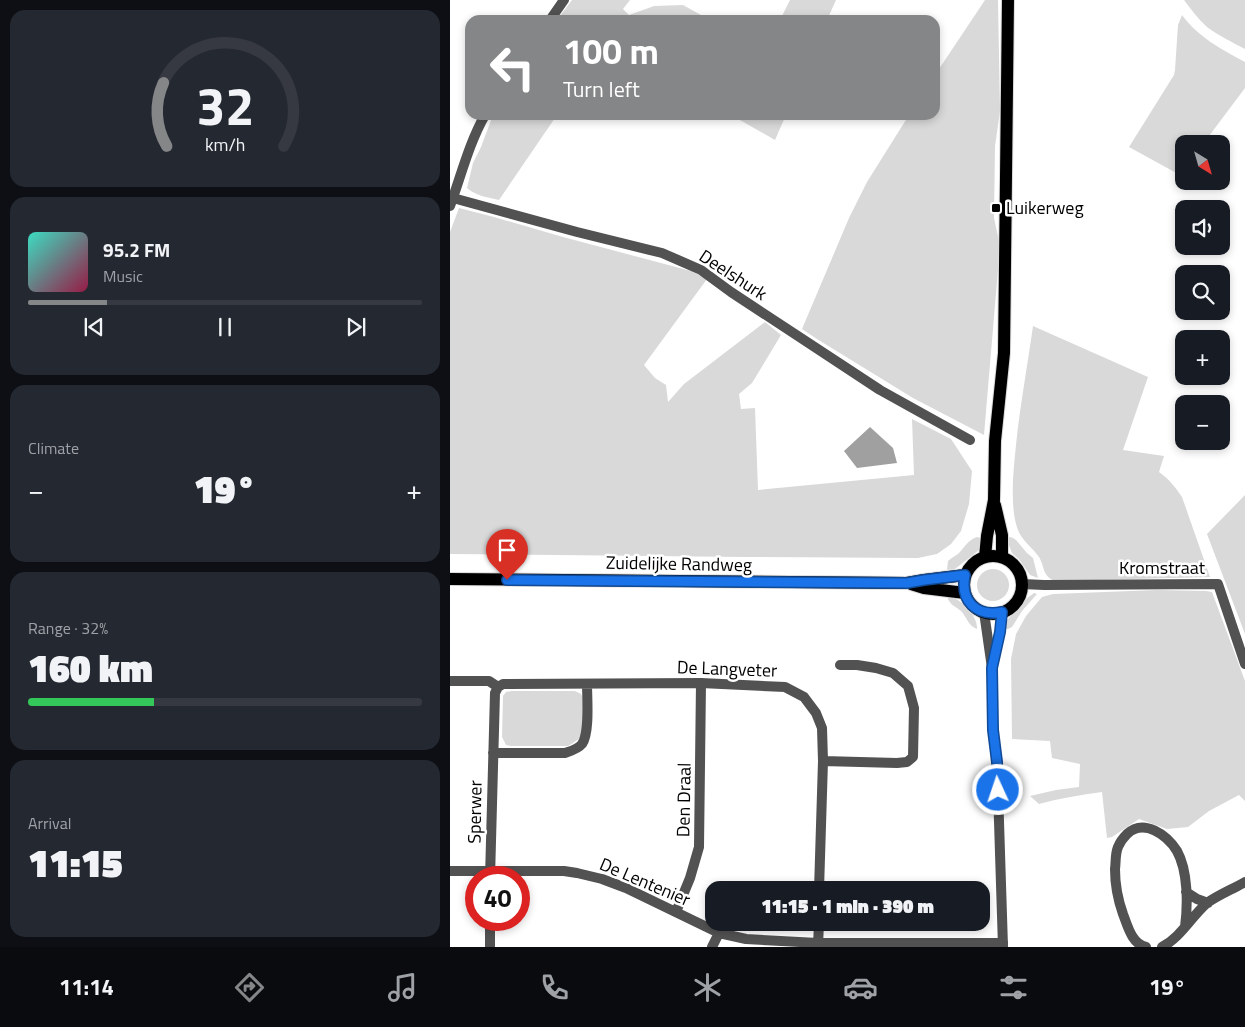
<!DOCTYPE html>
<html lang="en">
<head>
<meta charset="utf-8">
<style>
	body { margin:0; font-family:"Titillium Web",sans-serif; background:#242831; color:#f1f3f6; height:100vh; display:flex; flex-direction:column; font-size:19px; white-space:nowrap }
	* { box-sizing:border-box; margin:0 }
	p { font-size:16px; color:#9ea1a6 }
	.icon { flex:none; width:28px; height:28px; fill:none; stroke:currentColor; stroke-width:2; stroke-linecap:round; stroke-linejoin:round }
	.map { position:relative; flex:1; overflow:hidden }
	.side { display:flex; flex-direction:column; gap:10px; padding:10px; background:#0d0f14; width:450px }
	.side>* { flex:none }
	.banner { position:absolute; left:15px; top:15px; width:475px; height:105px; border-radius:15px; box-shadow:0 2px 8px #0003; background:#858687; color:#fff; overflow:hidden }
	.needle { width:32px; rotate:143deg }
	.fabs { position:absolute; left:725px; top:135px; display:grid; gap:10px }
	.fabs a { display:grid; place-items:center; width:55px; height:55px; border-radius:10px; background:#171b24; box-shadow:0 2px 8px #0003; font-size:25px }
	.speed { position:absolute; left:15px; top:866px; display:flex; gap:10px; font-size:25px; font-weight:700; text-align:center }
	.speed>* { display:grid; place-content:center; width:65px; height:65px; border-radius:50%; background:#171b24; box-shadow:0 2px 8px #0003; line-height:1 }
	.speed .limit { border:8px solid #d22; background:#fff; color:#111 }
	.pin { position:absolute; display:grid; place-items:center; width:42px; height:42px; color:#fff; margin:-51px -21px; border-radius:50% 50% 50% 0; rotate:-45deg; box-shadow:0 0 5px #0007 }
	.pin .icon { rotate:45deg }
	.me { position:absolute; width:55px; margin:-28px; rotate:357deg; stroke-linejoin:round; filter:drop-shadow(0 0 4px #0008) }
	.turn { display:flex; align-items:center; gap:18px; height:105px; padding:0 15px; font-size:22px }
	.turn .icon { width:65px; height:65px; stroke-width:2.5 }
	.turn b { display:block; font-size:35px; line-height:42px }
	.big { font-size:38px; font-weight:800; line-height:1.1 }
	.side .widget { flex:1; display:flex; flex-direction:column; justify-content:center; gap:8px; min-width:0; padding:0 18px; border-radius:15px; background:#242831 }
	.side .dial { align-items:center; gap:0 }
	.dial svg { height:130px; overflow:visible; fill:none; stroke:#363941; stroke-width:7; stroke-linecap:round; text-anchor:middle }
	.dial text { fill:#f1f3f6; stroke:none }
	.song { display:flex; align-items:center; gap:15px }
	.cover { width:60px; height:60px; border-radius:8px; background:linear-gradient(135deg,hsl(170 70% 55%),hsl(340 70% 35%)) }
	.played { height:5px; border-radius:2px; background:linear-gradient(90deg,#858687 20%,#363941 20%) }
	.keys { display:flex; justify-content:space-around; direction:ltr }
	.heat { display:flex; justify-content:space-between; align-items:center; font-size:28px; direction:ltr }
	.charge { height:8px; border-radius:4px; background:linear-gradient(90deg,#34c759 32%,#363941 0) }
	.trip { position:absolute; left:255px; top:881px; width:285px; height:50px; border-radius:15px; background:#171b24; box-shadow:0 2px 8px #0003; font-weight:800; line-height:50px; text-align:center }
	.tab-bar { display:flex; height:80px; justify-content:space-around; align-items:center; background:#090b0e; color:#9ea1a6 }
	.tab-bar .icon { width:35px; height:35px }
	.tab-bar .active { color:#858687 }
	.tab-bar b { font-size:22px; color:#f1f3f6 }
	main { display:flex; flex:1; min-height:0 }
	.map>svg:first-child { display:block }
	.green { fill:#d9d9d9 }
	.water { fill:#a0a0a0 }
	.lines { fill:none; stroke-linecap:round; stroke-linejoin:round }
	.primary-casing { stroke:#dbdbdb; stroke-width:14 }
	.minor { stroke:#525252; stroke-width:10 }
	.tertiary { stroke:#525252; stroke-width:10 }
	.primary { stroke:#000; stroke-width:12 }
	.route-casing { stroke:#114b97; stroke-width:12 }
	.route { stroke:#1a73e8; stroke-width:9 }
	.poi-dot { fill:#000; stroke:#fff; stroke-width:2 }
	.labels { text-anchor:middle; stroke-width:5; stroke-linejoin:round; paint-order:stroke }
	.poi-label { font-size:18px; fill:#000; stroke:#fff; text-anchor:start }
	.street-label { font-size:18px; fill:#000; stroke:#fff }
</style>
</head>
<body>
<main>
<section class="side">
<div class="widget dial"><svg viewBox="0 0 100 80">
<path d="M14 69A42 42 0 1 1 86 69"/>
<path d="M14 69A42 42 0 0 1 12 30" stroke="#858687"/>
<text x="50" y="56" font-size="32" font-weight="700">32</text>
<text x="50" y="72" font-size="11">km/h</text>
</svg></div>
<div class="widget">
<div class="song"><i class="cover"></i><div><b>95.2 FM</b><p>Music</p></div></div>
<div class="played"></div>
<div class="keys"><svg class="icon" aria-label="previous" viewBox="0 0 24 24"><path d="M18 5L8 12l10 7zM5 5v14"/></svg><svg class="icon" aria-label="pause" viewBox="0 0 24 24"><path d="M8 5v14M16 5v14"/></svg><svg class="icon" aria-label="next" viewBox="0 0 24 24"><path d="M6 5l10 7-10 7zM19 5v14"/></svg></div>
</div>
<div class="widget"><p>Climate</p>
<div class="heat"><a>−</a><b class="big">19°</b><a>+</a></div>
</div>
<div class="widget"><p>Range · 32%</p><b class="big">160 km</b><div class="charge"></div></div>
<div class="widget"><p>Arrival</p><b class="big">11:15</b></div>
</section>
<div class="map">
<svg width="795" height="947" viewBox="0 0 795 947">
	<rect width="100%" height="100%" fill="#fff"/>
	<path class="green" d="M 122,0 L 180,0 L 173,9 L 179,15 L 204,6 L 233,5 L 260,20 L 107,20 Z
		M 340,0 L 386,0 L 377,20 L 330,20 Z
		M 535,0 L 548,0 L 550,111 L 545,146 L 544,218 L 550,246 L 534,435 L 463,398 L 367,339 L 352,329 L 399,218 L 417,182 L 459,115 L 485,115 L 485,75 Z
		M 734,0 L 795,0 L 795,49 C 782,42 769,36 757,27 C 748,19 741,9 734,0 Z
		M 732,15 C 748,37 771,49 795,62 L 795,88 L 753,144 L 734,144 L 734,170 L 730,175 L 679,147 L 724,75 L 725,70 L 728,25 Z
		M 43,115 L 107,115 L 49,200 C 37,197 26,196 17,188 L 23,163 L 31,147 Z
		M 281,115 L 336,115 L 325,140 Z
		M 9,208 L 44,217 L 113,237 L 241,271 L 257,279 L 194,365 L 205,378 L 216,385 L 218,402 L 234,384 L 315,322 L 331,335 L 302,383 L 289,394 L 291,409 L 305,408 L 308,490 L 464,475 L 462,419 L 501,439 L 522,471 L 519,504 L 511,531 L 501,544 L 487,554 L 468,558 L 295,557 L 0,554 L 0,232 Z
		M 583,326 L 698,377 L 673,450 L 714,456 L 709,472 C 719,479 726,488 732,497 L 760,577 L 605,581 C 592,576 595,567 589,557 C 583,548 572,541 568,530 C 560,510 563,476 565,455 C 569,411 577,369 583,326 Z
		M 795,495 L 795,634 L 757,534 Z
		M 527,537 L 531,538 L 529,550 L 505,569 L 497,570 L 498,561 C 501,558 505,556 508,554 C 515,547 518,540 527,537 Z
		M 560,537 L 563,538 L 566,540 L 577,553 L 583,558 L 588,578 L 580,575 L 569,559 L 562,553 L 556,538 Z
		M527 585a16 16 0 1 1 32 0a16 16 0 1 1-32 0Z
		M 707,590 L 756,591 L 762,592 L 795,681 L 795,801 L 789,795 L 759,811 L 738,827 L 717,829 L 689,819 L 662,837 L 657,838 L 652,792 C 631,795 610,798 589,804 L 580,796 L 606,790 L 629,787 L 630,764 L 602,758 L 600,741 L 562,739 L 561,659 L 566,634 L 576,616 L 592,597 L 603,594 Z
		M 584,593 L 587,594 L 572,611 L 562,627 L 558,629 L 555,629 L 557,620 L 576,599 Z
		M 501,596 C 512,601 528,616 527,629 C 518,626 517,617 511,611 C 505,606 500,605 497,597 Z
		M 62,691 L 125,691 L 131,694 L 133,698 L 133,731 L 130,738 L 123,743 L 118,746 L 61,746 L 56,745 L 52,737 L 53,696 L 56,692 Z"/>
	<path class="water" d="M 420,427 L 443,448 L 447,463 L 407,468 L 394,451 Z"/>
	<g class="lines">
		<g class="primary-casing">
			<path id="primary" d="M 545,505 L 552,535 L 552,557
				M514 585a29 29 0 1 1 58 0a29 29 0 1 1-58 0Z
				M 535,557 L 537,536 L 544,500 L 545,441 L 554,353 L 558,0
				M 0,579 L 457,583 L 474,580 L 515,575
				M 461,584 L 474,588 L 515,593"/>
		</g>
		<path class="minor" d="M 100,20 L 114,0
			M 3,198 L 127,232 L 212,253 L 251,270 L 281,292 L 430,390 L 520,440
			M 0,206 C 11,176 19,143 35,115
			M 572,584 L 594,585 L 768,584 L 795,664
			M 0,681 L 39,681 L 48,687 L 53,684 L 251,683 L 335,687 L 354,697 L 366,713 L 372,728 L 373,761 L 369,890
			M 43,753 L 115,753 C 121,751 128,749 132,744 C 140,733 137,698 137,684
			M 373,761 L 447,763 L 457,762 L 463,757 L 464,708 L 458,686 L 443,673 L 426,668 L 407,665 L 390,665
			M 0,871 L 114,871 L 127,873 L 152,879 L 176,888 L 269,933 L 296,939 L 368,943 L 553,943
			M 40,878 L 45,693 L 48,687
			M 736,892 L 747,899 L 758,903
			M 226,912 L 240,878 L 249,847 L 251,683
			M 40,947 L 40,920
			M 262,947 L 269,933
			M 368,947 L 369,922
			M 696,947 C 682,944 678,927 673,914 C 668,900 665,884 665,869 C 666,862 665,854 668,847 C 670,842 673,838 677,834 C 694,818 717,835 727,851 C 738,871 738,904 735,927
			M 712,947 C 731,937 741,917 757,903 C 768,895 783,889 795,882"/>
		<path class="tertiary" d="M 534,612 L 542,668 L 543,730 L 547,762 L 548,790 L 553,947
			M 544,660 L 550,632 L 552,612"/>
		<use href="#primary" class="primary"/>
	</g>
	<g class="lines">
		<g class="route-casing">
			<path id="route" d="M 57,580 L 457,583 L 474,580 L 515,575 C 510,601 526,617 552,612 L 550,632 L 542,668 L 543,730 L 547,762 L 548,790"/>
		</g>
		<use href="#route" class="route"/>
	</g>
	<rect class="poi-dot" x="541" y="203" width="10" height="10" rx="2.5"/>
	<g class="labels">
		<g class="poi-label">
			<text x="556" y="214">Luikerweg</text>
		</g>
		<g class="street-label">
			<text transform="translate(283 275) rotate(33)" y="6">Deelshurk</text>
			<text transform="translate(229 564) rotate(1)" y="6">Zuidelijke Randweg</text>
			<text x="712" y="574">Kromstraat</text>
			<text transform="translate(277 669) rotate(2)" y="6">De Langveter</text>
			<text transform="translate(234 800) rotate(-89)" y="6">Den Draal</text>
			<text transform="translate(25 812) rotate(-89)" y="6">Sperwer</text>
			<text transform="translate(195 882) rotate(23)" y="6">De Lentenier</text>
		</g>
	</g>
</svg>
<div class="fabs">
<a><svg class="needle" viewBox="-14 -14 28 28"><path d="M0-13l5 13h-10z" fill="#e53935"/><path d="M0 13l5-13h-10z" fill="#9ea1a6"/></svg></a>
<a><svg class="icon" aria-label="sound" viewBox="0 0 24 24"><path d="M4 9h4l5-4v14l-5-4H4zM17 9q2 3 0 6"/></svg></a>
<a><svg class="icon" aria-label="search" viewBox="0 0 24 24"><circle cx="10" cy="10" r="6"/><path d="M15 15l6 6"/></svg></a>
<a>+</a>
<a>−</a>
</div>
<div class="speed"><div class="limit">40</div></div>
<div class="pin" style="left:57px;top:580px;background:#d93025"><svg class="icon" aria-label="arrive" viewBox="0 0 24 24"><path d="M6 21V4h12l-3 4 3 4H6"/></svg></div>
<svg class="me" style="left:548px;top:790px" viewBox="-20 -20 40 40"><circle r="17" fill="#1a73e8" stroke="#fff" stroke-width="3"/><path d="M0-11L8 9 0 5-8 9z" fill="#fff"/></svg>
<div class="trip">11:15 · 1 min · 390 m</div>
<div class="banner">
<div class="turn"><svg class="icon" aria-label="left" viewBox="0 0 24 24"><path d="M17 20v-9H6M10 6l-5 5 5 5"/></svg><div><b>100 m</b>Turn left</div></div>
</div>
</div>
</main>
<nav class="tab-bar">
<b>11:14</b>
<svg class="icon active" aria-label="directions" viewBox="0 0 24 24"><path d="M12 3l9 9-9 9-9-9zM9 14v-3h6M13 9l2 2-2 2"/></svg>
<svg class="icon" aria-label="music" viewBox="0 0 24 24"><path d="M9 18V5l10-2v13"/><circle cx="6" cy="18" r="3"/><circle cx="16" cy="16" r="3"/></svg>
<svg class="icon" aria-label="phone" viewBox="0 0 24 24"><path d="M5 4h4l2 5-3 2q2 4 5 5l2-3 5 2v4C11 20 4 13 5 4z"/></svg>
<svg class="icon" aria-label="climate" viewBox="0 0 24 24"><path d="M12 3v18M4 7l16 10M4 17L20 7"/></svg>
<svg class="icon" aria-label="car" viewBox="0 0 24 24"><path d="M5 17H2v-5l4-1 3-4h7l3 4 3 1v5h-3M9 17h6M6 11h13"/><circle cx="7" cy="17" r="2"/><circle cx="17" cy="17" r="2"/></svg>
<svg class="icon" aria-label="filters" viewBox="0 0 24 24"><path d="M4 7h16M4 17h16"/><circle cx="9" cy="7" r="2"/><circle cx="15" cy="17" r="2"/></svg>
<b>19°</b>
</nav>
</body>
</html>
